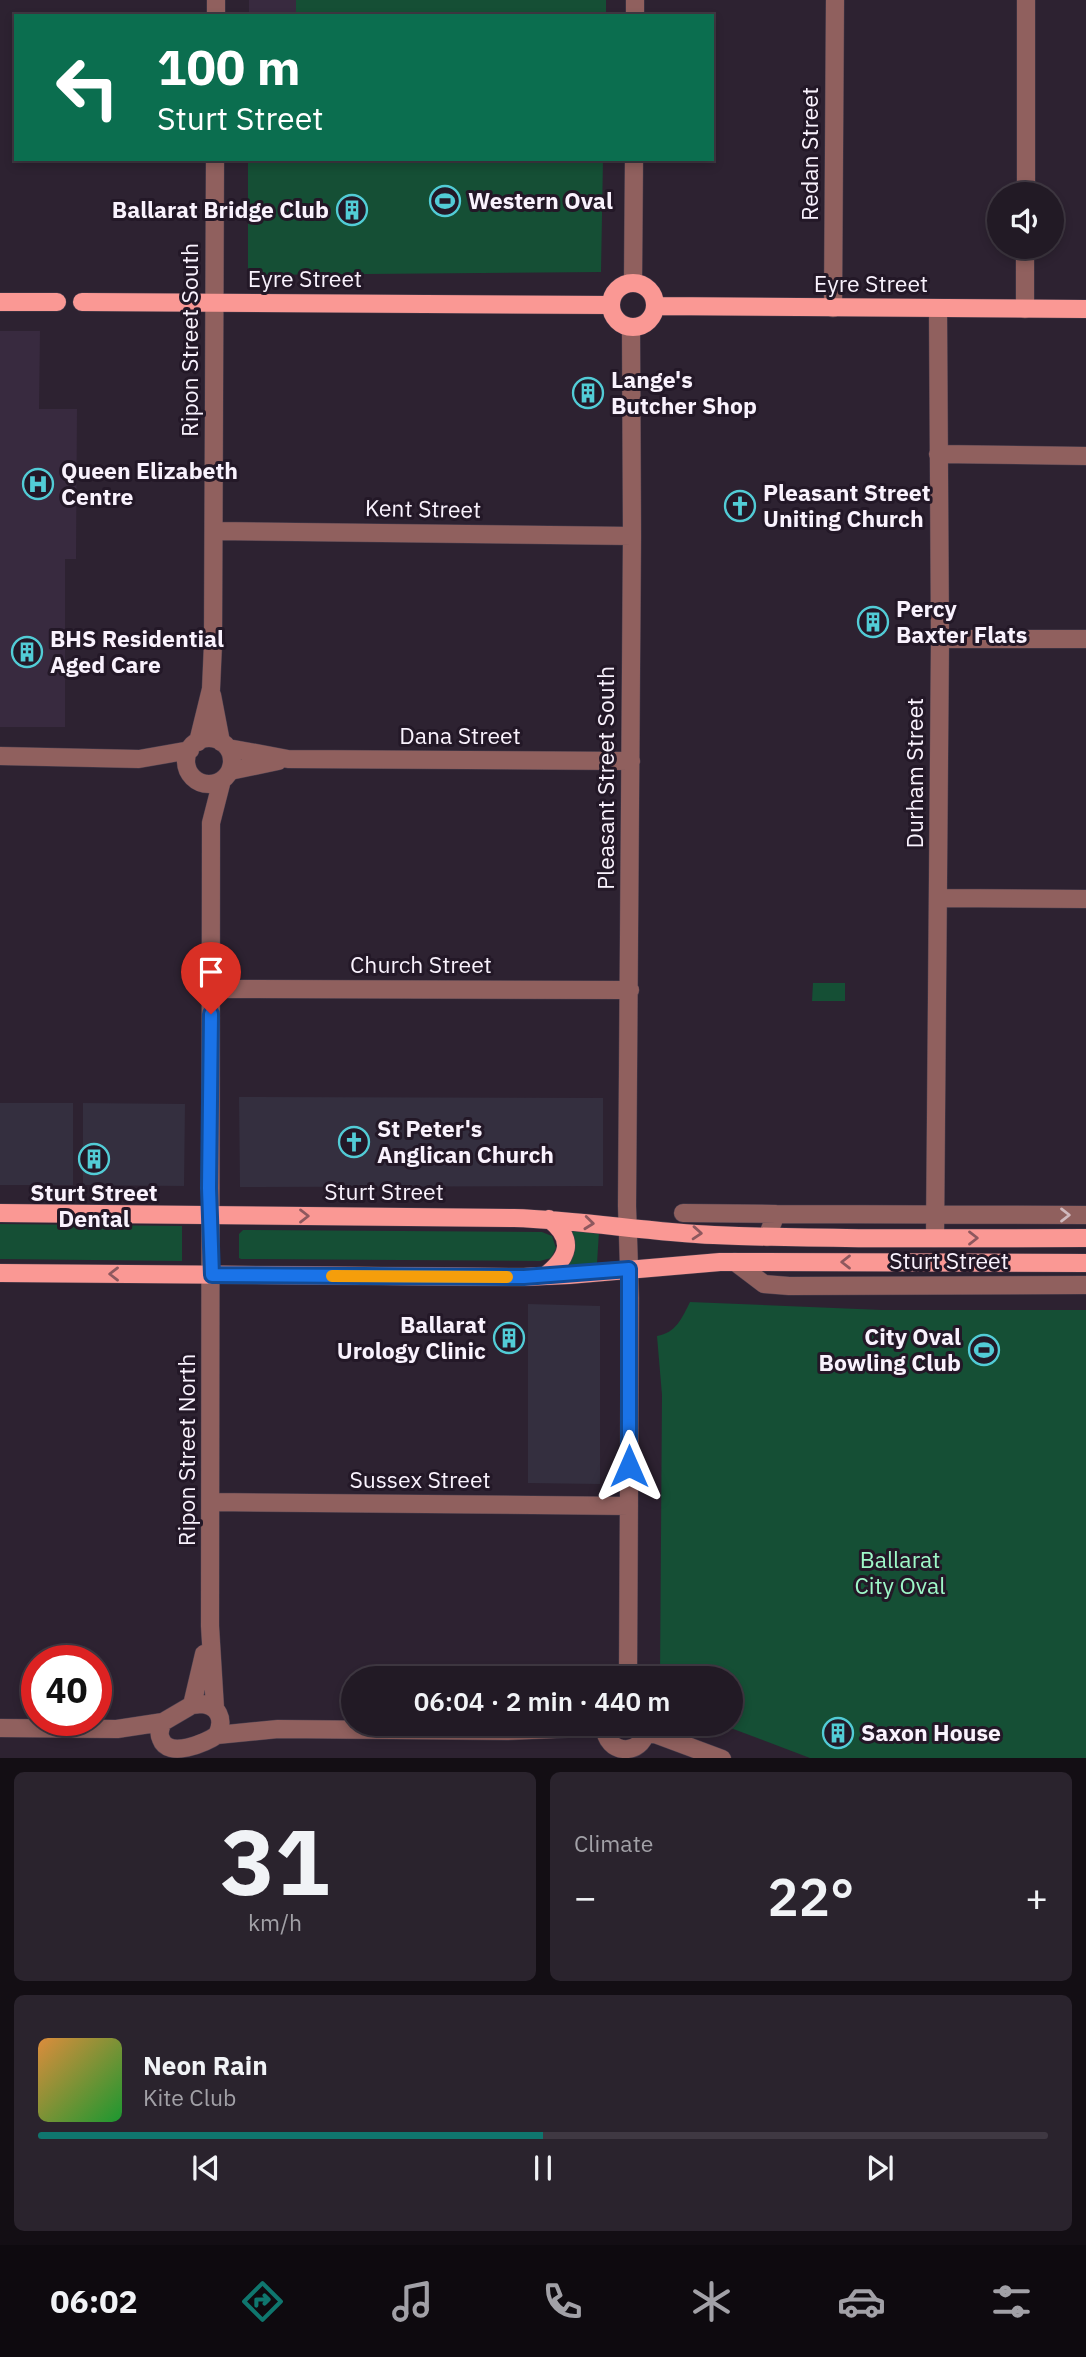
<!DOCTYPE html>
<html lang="en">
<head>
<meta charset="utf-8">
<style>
	body { margin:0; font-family:"IBM Plex Sans",sans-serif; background:#2a232d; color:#f1f3f6; height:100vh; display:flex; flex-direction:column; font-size:26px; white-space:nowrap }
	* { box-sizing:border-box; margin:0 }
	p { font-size:23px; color:#a2a1a7 }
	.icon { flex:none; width:38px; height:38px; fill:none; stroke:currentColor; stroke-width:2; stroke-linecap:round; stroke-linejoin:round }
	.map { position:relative; height:1758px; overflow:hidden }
	.side { display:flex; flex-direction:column; gap:14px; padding:14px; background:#130e14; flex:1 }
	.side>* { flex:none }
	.guide { position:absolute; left:14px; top:14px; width:700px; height:147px; border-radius:0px; box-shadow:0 4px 10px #0003,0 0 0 2px #3f3842; background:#0b6e4f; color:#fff; overflow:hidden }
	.buttons { position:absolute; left:987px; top:182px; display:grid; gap:14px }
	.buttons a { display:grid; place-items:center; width:77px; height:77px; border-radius:50%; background:#221a25; box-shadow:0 4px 10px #0003,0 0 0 2px #3f3842; font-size:35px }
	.speed { position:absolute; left:21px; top:1645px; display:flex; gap:14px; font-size:35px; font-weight:700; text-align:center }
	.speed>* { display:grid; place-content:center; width:91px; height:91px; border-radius:50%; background:#221a25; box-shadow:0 4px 10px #0003,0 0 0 2px #3f3842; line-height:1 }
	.speed .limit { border:10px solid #d22; background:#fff; color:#111 }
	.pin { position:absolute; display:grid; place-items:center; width:60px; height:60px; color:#fff; margin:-72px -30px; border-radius:50% 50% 50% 0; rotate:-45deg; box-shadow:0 0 7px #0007 }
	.pin .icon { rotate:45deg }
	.me { position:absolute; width:77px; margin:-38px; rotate:0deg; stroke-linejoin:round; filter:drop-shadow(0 0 5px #0008) }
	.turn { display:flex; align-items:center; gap:24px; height:147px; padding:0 28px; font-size:32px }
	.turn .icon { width:91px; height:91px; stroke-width:2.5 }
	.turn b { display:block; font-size:49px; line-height:60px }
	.big { font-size:52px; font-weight:600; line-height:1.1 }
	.side .widget { flex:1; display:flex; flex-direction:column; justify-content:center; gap:10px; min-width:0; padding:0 24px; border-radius:10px; background:#2a232d }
	.side .dial { align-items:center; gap:0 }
	.dial b { font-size:91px; line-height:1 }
	.song { display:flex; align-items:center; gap:21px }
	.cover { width:84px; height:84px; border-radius:10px; background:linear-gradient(135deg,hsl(30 70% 55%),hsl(130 70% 35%)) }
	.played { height:7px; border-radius:4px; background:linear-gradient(90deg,#0f766e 50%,#3f3842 50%) }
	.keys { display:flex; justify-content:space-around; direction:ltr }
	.heat { display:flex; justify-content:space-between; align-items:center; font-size:38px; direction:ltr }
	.side .tiles { flex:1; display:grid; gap:14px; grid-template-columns:1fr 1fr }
	.widget:last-child { grid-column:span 2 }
	.trip { position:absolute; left:341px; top:1666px; width:402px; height:70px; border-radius:35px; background:#221a25; box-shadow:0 4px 10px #0003,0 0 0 2px #3f3842; font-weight:600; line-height:70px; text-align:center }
	.tabs { display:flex; height:112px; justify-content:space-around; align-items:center; background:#0e0a0f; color:#a2a1a7 }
	.tabs .icon { width:49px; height:49px }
	.tabs .selected { color:#0f766e }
	.tabs b { font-size:32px; color:#f1f3f6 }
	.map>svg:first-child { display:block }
	.commercial { fill:#342f3f }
	.built { fill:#382a3f }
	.green { fill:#154f35 }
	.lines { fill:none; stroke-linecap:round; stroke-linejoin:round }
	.minor-casing { stroke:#4a3f4e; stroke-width:19 }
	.major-casing { stroke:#4a3f4e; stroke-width:19 }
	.minor { stroke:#90605e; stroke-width:18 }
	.major { stroke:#fa9894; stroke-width:18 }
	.oneway { stroke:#cfb8bd }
	.oneway2 { stroke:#8e585e }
	.route-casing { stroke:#114b97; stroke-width:18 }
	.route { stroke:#1a73e8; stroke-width:12 }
	.slow { stroke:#f59e0b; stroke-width:12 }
	.labels { text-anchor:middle; stroke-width:6; stroke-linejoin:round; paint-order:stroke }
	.street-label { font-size:23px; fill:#f9f2fd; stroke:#231827 }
	.poi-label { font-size:23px; font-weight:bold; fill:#f9f2fd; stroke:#231827; text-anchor:start }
	.park-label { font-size:23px; fill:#9ef8c8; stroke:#231827 }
</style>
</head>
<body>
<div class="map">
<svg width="1086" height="1759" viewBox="0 0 1086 1759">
	<rect width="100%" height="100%" fill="#2d2231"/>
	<path class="commercial" d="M 239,1097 L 603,1098 L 603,1186 L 240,1187 Z
		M 0,1103 L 73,1103 L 73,1185 L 0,1185 Z
		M 83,1103 L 185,1104 L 184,1186 L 83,1185 Z
		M 528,1304 L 600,1306 L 600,1484 L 528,1483 Z"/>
	<path class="built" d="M 249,0 L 296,0 L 296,16 L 249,16 Z
		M 0,331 L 40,331 L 39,409 L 77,409 L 76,559 L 65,559 L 65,727 L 0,727 Z"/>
	<path class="green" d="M 296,0 L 606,0 L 606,16 L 296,16 Z
		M 248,159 L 603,159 L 601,272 L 248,275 Z
		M 813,983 L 845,983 L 845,1001 L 812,1001 Z
		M 0,1224 L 182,1226 L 182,1261 L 0,1259 Z
		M 566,1229 L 599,1232 L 597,1263 L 565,1266 Z
		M 243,1230 L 542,1232 L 552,1236 L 556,1248 L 551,1258 L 540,1261 L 241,1259 L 239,1258 L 239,1234 Z
		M 690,1302 L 882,1310 L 1086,1310 L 1086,1758 L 810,1758 L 720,1724 L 732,1724 L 732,1678 L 660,1678 L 662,1395 L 657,1336 C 676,1333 682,1318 690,1302 Z"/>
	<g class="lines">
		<g class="minor-casing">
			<path id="minor" d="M 216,16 L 216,0
				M 635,16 L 635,0
				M 1026,194 L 1026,0
				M 633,283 L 634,159
				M 833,308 L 835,0
				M 1025,309 L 1025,247
				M 938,454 L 1086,456
				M 214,531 L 632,536
				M 940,639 L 1086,639
				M 212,695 L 221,742
				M186 761a23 23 0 1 1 46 0a23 23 0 1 1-46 0Z
				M 198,742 L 211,689 L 213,644 L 215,159
				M 228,748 L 288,759 L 631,761
				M 0,756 L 139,759 L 190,750
				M 230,771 L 278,761
				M 940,898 L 1086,899
				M 212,989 L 630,990
				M 683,1213 L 776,1214
				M 767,1237 L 776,1214 L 1086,1215
				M 935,1238 L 940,639 L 938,309
				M 735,1262 L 764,1284 L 789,1286 L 1086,1285
				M 211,1502 L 629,1506
				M 628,1678 L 630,1298 L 627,1206 L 632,536 L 631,328
				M 201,1704 C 218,1705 225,1719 217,1735 C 206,1743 168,1759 161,1739 C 158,1733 160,1728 163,1722 L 192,1705 Z
				M 192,1705 L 204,1654
				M 215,1708 L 210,1626 L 211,823 L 222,780
				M 605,1724 C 603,1758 649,1757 646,1724
				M 0,1728 L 117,1729 L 163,1722
				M 647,1731 L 722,1759
				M 217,1735 L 278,1729 L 507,1731 L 605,1727"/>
		</g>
		<g class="major-casing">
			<path id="major" d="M611 305a22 22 0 1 1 44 0a22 22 0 1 1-44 0Z
				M 0,302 L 57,302
				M 82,302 L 610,305
				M 655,306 L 1086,309
				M 0,1213 L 514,1218 C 581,1220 647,1232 714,1235 C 838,1240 962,1238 1086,1238
				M 0,1273 L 524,1277 L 569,1275 L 720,1262 L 1086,1263
				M 545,1276 C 568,1258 576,1240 549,1219"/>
		</g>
		<use href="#minor" class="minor"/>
		<use href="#major" class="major"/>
	</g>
	<defs><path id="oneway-chevron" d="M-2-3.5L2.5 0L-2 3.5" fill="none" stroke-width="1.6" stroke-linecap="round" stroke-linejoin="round" transform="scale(1.75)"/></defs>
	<use class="oneway" href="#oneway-chevron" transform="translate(1065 1215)"/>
	<g class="oneway2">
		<use href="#oneway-chevron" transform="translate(304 1216)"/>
		<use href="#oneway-chevron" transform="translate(589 1223) rotate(6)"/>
		<use href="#oneway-chevron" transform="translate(697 1233) rotate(4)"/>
		<use href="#oneway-chevron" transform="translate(973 1238)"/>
		<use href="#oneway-chevron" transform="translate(846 1262) rotate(-180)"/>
		<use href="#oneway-chevron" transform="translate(114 1274) rotate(-180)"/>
	</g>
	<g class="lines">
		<g class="route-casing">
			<path id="route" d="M 211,1014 L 209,1188 L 212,1275 L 524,1277 L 629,1269 L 629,1466"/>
		</g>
		<use href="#route" class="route"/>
		<path class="slow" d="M 332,1276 L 507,1277"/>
	</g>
	<defs>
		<g id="stadium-ring" transform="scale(1.575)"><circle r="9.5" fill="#231827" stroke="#52ccd6" stroke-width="1.5"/><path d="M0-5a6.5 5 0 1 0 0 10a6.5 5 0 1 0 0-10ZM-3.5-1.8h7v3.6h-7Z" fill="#52ccd6"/></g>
		<g id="building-ring" transform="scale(1.575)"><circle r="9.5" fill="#231827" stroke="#52ccd6" stroke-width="1.5"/><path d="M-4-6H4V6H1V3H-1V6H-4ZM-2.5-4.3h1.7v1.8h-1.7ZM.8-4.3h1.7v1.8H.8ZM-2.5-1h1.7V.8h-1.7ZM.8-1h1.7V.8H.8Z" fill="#52ccd6"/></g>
		<g id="hospital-ring" transform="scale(1.575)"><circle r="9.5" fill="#231827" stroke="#52ccd6" stroke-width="1.5"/><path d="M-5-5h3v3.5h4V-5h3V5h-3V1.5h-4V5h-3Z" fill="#52ccd6"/></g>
		<g id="church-ring" transform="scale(1.575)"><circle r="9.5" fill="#231827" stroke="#52ccd6" stroke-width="1.5"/><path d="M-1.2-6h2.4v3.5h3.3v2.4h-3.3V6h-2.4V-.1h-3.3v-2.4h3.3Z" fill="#52ccd6"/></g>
	</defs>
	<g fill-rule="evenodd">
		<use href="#stadium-ring" x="445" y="201"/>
		<use href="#building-ring" x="352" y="210"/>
		<use href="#building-ring" x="588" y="393"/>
		<use href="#hospital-ring" x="38" y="484"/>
		<use href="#church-ring" x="740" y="506"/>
		<use href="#building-ring" x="873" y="622"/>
		<use href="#building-ring" x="27" y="652"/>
		<use href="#church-ring" x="354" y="1142"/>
		<use href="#building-ring" x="94" y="1159"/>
		<use href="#building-ring" x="509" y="1338"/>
		<use href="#stadium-ring" x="984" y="1350"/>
		<use href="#building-ring" x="838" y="1733"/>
	</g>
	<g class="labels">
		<g class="street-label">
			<text transform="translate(810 154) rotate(-90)" y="8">Redan Street</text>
			<text x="305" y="287">Eyre Street</text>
			<text x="871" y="292">Eyre Street</text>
			<text transform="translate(190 340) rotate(-90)" y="8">Ripon Street South</text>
			<text transform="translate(423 509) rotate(1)" y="8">Kent Street</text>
			<text x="460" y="744">Dana Street</text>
			<text transform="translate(915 773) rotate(-90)" y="8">Durham Street</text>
			<text transform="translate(606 778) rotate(-90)" y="8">Pleasant Street South</text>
			<text x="421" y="973">Church Street</text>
			<text x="384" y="1200">Sturt Street</text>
			<text x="949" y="1269">Sturt Street</text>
			<text transform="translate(187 1450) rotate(-90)" y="8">Ripon Street North</text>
			<text x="420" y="1488">Sussex Street</text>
		</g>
		<g class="poi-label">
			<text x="468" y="209">Western Oval</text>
			<text x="329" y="218" text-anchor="end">Ballarat Bridge Club</text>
			<text x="611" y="388">Lange's<tspan x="611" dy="26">Butcher Shop</tspan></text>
			<text x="61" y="479">Queen Elizabeth<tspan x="61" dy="26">Centre</tspan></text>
			<text x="763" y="501">Pleasant Street<tspan x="763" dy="26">Uniting Church</tspan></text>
			<text x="896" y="617">Percy<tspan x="896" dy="26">Baxter Flats</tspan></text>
			<text x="50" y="647">BHS Residential<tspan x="50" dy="26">Aged Care</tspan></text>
			<text x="377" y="1137">St Peter's<tspan x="377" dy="26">Anglican Church</tspan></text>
			<text x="94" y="1201" text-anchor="middle">Sturt Street<tspan x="94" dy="26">Dental</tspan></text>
			<text x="486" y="1333" text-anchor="end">Ballarat<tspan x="486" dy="26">Urology Clinic</tspan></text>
			<text x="961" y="1345" text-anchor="end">City Oval<tspan x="961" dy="26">Bowling Club</tspan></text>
			<text x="861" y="1741">Saxon House</text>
		</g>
		<g class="park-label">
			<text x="900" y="1568">Ballarat<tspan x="900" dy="26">City Oval</tspan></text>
		</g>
	</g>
</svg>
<div class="buttons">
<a><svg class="icon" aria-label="sound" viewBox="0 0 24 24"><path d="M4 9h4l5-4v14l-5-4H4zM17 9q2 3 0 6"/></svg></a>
</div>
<div class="speed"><div class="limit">40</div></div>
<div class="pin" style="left:211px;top:1014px;background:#d93025"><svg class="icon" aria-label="arrive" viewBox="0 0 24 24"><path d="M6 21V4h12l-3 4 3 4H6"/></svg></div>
<svg class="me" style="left:629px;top:1466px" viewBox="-20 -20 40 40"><path d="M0-17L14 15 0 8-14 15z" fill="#1a73e8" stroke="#fff" stroke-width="4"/></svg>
<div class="trip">06:04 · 2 min · 440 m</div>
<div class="guide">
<div class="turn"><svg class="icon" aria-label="left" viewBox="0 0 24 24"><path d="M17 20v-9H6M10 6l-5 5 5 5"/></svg><div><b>100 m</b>Sturt Street</div></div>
</div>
</div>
<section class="side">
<div class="tiles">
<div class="widget dial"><b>31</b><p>km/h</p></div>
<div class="widget"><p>Climate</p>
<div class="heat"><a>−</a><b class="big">22°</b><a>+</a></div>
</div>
<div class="widget">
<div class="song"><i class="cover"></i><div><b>Neon Rain</b><p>Kite Club</p></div></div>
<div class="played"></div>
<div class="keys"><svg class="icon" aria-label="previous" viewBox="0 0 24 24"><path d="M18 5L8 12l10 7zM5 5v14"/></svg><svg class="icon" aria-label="pause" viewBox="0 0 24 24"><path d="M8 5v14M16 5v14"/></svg><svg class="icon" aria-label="next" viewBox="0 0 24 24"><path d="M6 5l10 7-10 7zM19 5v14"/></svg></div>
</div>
</div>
</section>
<nav class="tabs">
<b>06:02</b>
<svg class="icon selected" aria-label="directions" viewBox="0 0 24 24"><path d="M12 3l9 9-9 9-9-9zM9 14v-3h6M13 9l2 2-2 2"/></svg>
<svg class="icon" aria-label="music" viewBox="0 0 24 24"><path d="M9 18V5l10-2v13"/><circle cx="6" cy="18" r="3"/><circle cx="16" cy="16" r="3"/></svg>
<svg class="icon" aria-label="phone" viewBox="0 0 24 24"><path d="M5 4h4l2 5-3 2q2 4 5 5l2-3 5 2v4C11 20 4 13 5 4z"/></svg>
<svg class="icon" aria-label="climate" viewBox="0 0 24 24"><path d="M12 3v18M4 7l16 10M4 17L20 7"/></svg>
<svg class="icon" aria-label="car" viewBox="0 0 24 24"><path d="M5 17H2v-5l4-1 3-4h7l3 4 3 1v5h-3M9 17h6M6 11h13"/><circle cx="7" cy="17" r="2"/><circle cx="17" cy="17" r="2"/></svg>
<svg class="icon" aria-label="filters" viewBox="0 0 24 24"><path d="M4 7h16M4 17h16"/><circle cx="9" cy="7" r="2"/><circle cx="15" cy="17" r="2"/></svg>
</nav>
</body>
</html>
